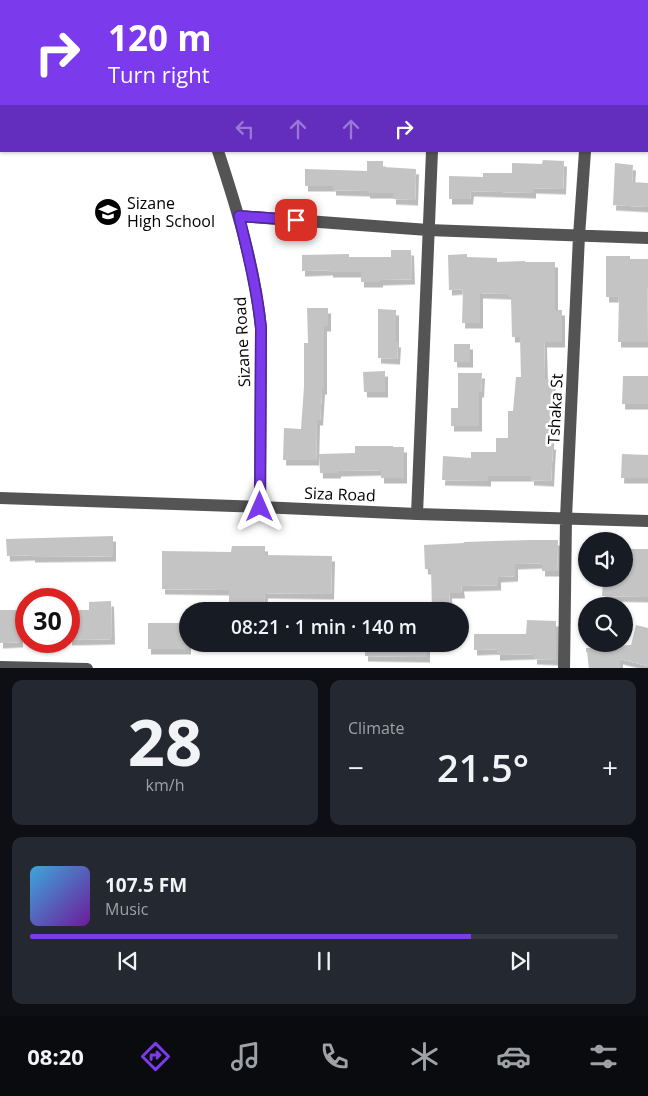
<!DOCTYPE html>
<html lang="en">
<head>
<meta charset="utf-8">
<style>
	body { margin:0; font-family:"Open Sans",sans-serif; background:#242831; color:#f1f3f6; height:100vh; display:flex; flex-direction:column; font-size:19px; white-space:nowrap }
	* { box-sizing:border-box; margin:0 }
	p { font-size:16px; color:#9ea1a6 }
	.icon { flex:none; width:28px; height:28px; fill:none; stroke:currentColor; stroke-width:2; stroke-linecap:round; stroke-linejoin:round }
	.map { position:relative; height:668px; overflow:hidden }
	.details { display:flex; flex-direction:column; gap:12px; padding:12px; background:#0d0f14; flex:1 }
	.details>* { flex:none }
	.top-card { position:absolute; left:0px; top:0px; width:649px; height:152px; box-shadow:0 1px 4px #0004; background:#7c3aed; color:#fff; overflow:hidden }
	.fabs { position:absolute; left:578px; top:532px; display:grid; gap:10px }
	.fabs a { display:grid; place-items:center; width:55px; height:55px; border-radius:50%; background:#171b24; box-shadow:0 1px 4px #0004; font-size:25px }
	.speed { position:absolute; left:15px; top:588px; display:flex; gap:10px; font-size:25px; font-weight:700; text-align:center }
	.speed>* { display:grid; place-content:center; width:65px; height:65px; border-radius:50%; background:#171b24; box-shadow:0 1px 4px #0004; line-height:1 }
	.speed .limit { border:8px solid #d22; background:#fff; color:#111 }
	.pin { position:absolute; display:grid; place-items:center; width:42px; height:42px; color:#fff; margin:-21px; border-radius:10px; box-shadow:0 2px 8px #0006 }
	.me { position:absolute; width:55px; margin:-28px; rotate:0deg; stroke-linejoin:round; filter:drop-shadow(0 0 4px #0008) }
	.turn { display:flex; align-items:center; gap:18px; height:105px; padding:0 25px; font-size:22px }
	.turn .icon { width:65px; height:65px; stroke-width:2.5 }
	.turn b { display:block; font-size:35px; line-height:42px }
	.lanes { display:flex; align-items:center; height:48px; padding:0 25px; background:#0003; justify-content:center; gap:25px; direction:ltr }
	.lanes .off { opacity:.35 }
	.big { font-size:38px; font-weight:600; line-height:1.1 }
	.details .widget { flex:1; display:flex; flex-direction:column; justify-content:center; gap:8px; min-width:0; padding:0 18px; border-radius:10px; background:#242831 }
	.details .dial { align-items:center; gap:0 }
	.dial b { font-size:65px; line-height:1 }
	.song { display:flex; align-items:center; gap:15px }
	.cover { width:60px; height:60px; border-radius:8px; background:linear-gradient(135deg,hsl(200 70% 55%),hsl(280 70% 35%)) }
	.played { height:5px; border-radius:2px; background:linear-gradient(90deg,#7c3aed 75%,#363941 75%) }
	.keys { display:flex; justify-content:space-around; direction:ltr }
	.heat { display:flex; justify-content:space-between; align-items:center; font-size:28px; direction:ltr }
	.details .tiles { flex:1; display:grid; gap:12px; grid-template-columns:1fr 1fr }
	.widget:last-child { grid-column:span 2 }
	.trip { position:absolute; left:179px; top:602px; width:290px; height:50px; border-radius:25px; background:#171b24; box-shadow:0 1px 4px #0004; font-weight:600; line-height:50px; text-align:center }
	.menu { display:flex; height:80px; justify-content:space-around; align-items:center; background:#090b0e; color:#9ea1a6 }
	.menu .icon { width:35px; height:35px }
	.menu .on { color:#7c3aed }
	.menu b { font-size:22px; color:#f1f3f6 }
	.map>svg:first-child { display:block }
	.building { fill:#c4c4c4; filter:url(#shadow) }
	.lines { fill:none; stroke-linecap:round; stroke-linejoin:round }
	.minor { stroke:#545454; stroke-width:12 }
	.route-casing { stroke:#51269a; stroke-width:12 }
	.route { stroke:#7c3aed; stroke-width:9 }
	.labels { text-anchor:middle; stroke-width:5; stroke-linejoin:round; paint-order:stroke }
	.poi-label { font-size:16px; fill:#000; stroke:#fff; text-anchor:start }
	.street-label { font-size:16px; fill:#000; stroke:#fff }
</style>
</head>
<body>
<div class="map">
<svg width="648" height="669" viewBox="0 0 648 669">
	<defs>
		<filter id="shadow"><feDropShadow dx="3" dy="5.5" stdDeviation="0" flood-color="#0004"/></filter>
	</defs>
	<rect width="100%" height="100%" fill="#fff"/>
	<path class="building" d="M 543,160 L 564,161 L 563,189 L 533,188 L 533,193 L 471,191 L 470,199 L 449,199 L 449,176 L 483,177 L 483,173 L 512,173 L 512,163 L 542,164 Z
		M 367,161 L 383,161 L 383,167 L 416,169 L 415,200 L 393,199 L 393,193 L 367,193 L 367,191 L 333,190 L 333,186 L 305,186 L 305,169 L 367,171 Z
		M 615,163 L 633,165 L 632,182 L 648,183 L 648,207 L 613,205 Z
		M 391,250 L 411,250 L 412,279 L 380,280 L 380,282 L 361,282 L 361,272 L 330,272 L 330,270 L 302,271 L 302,255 L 349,254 L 349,257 L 391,257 Z
		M 467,254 L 467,257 L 497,258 L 497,262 L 525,261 L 525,262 L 555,262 L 555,310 L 562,310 L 562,342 L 544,342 L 545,379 L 553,380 L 551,411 L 552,411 L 551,444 L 553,444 L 551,481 L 531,480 L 531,476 L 488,476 L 488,481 L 442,480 L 443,456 L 471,458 L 471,452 L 496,452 L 496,438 L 508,438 L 508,411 L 513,411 L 516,377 L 521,377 L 520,337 L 512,337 L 511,297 L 508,297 L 508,294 L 480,293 L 480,323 L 462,323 L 463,289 L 449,290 L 448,255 Z
		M 606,256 L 630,256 L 630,259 L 648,259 L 648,287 L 647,287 L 648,342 L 618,342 L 619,297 L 606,297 Z
		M 307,308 L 328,308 L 328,326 L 324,326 L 324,389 L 322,389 L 320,420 L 317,420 L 316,460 L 283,460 L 284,428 L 301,429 L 304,387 L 304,343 L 308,343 Z
		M 378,309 L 396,310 L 396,342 L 398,342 L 397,359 L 378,358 Z
		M 454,344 L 470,344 L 470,362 L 454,362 Z
		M 385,371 L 385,392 L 364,392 L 363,372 Z
		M 458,373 L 482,373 L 481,392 L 479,392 L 479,426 L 451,426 L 451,408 L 458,408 Z
		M 623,376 L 648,376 L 648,404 L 622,404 Z
		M 355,446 L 393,446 L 393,447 L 404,447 L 404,478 L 381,478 L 381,470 L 338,471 L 338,473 L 320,473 L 319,454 L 355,453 Z
		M 622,454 L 648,455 L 648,478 L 621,478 Z
		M 113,536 L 113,556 L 32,557 L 32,555 L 7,556 L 6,539 Z
		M 530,540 L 558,540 L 557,571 L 542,571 L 542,563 L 515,564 L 515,576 L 498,577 L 498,585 L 461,586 L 462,593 L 449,593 L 450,611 L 432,611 L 431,569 L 425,569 L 424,545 L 464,543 L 464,542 Z
		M 232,546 L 265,546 L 265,555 L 332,556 L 331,594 L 265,593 L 264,611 L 229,611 L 229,590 L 162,589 L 162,551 L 231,552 Z
		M 624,549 L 648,549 L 648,597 L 602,596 L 603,579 L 624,579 Z
		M 111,601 L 112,639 L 69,640 L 69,610 L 89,610 L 89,602 Z
		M 0,610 L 20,610 L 20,642 L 0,643 Z
		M 527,620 L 556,621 L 556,660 L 534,659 L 534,654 L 497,655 L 497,649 L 474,650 L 474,634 L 526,634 Z
		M 148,623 L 188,623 L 188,649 L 148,649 Z
		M 636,625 L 648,628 L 648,666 L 620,659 L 620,669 L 589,669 L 587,652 L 586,652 L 586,648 L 631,645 Z
		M 365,644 L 427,644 L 427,657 L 365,656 Z"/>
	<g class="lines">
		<path class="minor" d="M 170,0 L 170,1
			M 318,1 L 318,0
			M 440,1 L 440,0
			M 594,1 L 594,0
			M 218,151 C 237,209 255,267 261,328 L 260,507
			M 239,216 L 428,230 L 648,238
			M 0,498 L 260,507 L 417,514 L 648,521
			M 417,514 L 432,151
			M 0,667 L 87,669
			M 564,669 L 566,518 L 579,236 L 585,151"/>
	</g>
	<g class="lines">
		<g class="route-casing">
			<path id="route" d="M 260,507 L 261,328 C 257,290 248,254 239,216 L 296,220"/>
		</g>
		<use href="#route" class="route"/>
	</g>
	<defs>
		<g id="school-disc" transform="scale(1.4375)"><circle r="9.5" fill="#000" stroke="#fff"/><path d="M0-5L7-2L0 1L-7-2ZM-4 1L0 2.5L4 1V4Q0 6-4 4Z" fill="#fff"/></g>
	</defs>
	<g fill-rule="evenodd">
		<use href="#school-disc" x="108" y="212"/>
	</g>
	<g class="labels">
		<g class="poi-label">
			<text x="127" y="209">Sizane<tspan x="127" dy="18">High School</tspan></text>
		</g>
		<g class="street-label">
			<text transform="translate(242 342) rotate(-93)" y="6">Sizane Road</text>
			<text transform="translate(555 409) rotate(-87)" y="6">Tshaka St</text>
			<text transform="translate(340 494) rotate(2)" y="6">Siza Road</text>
		</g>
	</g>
</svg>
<div class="fabs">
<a><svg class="icon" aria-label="sound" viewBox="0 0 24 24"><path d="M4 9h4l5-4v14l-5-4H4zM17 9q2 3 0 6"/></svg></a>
<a><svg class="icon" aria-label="search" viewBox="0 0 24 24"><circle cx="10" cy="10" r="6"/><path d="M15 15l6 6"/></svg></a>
</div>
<div class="speed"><div class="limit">30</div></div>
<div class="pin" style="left:296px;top:220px;background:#d93025"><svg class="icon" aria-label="arrive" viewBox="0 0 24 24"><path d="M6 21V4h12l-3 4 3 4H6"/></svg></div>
<svg class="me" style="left:260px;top:507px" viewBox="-20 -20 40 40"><path d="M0-17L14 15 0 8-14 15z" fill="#7c3aed" stroke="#fff" stroke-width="4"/></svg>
<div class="trip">08:21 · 1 min · 140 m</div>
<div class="top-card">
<div class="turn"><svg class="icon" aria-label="right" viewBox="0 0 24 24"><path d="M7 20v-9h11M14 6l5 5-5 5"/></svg><div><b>120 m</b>Turn right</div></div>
<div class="lanes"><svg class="icon off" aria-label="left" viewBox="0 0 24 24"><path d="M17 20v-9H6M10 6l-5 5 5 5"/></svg><svg class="icon off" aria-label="ahead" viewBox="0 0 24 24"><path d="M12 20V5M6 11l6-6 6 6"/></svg><svg class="icon off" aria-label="ahead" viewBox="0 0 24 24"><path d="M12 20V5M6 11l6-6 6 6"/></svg><svg class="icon" aria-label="right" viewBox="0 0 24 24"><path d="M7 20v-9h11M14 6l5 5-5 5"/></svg></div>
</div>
</div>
<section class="details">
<div class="tiles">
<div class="widget dial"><b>28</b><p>km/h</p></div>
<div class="widget"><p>Climate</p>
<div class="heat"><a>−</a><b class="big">21.5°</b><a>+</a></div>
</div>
<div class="widget">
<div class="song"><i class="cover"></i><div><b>107.5 FM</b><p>Music</p></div></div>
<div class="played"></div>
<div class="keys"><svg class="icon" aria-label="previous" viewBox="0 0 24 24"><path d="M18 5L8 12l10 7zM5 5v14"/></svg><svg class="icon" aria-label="pause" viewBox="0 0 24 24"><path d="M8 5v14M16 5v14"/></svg><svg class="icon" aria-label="next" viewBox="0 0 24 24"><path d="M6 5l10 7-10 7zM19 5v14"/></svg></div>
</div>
</div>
</section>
<nav class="menu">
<b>08:20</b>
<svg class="icon on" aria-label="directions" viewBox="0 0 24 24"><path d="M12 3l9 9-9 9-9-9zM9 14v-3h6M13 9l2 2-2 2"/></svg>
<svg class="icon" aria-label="music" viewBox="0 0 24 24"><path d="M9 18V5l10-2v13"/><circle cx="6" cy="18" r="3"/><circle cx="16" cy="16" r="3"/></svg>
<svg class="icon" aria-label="phone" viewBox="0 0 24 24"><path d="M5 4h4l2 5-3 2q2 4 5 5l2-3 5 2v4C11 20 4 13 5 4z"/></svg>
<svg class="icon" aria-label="climate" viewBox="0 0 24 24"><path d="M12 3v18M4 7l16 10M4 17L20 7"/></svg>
<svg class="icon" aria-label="car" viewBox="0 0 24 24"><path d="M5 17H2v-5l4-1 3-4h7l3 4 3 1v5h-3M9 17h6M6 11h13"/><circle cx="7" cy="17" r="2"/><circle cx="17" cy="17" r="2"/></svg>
<svg class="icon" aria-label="filters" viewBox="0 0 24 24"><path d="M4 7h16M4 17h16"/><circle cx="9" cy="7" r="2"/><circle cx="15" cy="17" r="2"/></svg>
</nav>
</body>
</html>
